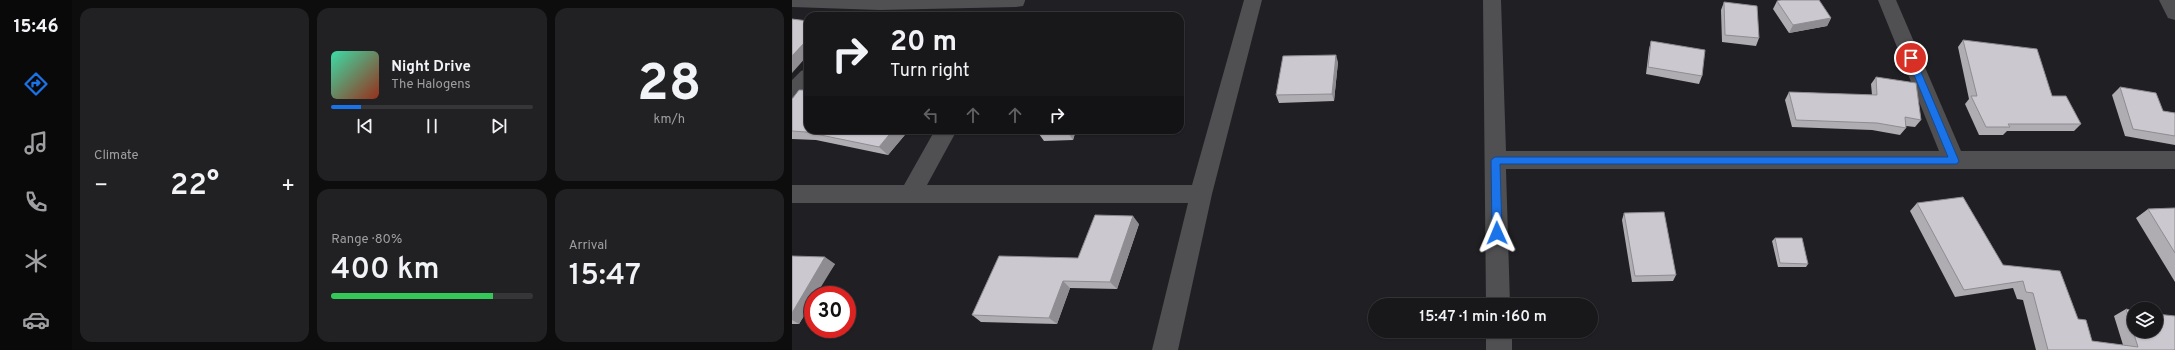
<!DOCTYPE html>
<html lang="en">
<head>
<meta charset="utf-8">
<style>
	body { margin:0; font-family:Overpass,sans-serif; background:#212023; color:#f1f3f6; height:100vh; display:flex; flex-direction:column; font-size:15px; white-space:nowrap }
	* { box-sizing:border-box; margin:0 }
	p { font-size:13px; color:#9f9fa2 }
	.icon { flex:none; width:22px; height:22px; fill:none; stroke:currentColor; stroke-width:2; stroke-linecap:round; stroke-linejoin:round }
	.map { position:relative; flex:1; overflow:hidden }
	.sheet { display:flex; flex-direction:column; gap:8px; padding:8px; background:#0d0d0e; width:720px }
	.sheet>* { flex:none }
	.hud { position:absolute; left:12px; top:12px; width:380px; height:122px; border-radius:12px; box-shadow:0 1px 3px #0004,0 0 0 1px #363639; background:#18171a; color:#f1f3f6; overflow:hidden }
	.tools { position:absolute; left:1335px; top:302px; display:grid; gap:8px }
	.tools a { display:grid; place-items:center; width:36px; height:36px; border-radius:50%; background:#18171a; box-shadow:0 1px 3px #0004,0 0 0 1px #363639; font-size:20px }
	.speed { position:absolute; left:12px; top:286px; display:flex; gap:8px; font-size:20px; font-weight:700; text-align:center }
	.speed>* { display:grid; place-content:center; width:52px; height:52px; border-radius:50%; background:#18171a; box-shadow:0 1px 3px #0004,0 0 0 1px #363639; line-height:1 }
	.speed .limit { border:6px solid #d22; background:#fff; color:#111 }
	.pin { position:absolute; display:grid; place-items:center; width:34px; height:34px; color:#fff; margin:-17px; border:2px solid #fff; border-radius:50%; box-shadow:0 1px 4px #0007 }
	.me { position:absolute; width:44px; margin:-22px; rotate:359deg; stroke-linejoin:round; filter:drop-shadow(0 0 3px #0008) }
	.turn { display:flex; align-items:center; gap:14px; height:84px; padding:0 20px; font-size:18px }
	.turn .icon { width:52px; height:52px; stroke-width:2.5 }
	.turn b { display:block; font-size:28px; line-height:34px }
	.lanes { display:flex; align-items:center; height:38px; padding:0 20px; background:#0003; justify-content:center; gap:20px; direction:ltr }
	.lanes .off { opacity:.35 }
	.big { font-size:30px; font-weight:600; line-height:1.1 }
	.sheet .widget { flex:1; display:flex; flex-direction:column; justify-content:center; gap:6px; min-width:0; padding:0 14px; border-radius:12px; background:#212023 }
	.sheet .dial { align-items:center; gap:0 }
	.dial b { font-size:52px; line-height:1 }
	.song { display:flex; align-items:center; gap:12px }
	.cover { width:48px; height:48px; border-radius:6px; background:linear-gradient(135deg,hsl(160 70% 55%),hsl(10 70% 35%)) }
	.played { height:4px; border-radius:2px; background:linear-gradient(90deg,#1a73e8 15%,#363639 15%) }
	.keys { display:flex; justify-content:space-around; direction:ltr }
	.heat { display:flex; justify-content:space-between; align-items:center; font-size:22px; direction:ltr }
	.charge { height:6px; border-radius:3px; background:linear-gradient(90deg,#34c759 80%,#363639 0) }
	.sheet .tiles { flex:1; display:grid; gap:8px; grid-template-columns:repeat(3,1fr) }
	.widget:first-child { grid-row:span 2 }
	.trip { position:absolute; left:576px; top:298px; width:230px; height:40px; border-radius:20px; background:#18171a; box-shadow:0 1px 3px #0004,0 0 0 1px #363639; font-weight:600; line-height:40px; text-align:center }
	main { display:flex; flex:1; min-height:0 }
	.dock { display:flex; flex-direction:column; width:72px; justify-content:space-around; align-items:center; background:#0a090a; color:#9f9fa2 }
	.dock .icon { width:28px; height:28px }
	.dock .selected { color:#1a73e8 }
	.dock b { font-size:18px; color:#f1f3f6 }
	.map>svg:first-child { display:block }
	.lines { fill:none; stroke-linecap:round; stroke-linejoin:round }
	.street { fill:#504f52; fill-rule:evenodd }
	.wall { fill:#afacb2 }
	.shaded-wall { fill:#8e8c91 }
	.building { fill:#cbc8cf; stroke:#8e8c91 }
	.route { fill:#1a73e8; stroke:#114b97 }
</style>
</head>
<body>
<main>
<nav class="dock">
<b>15:46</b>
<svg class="icon selected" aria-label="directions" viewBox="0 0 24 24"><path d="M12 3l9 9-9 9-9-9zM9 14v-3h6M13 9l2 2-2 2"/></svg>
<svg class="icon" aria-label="music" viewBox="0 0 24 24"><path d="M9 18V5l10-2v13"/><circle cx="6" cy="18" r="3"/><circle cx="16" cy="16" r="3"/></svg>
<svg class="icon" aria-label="phone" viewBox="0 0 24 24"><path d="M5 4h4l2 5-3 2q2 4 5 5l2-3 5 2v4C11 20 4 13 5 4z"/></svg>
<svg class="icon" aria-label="climate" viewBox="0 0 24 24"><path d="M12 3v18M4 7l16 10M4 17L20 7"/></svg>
<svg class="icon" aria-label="car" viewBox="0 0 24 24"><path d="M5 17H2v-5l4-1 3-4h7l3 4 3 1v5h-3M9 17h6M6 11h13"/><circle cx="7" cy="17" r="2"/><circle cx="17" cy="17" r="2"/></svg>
</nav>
<section class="sheet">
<div class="tiles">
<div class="widget"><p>Climate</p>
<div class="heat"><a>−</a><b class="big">22°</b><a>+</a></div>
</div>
<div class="widget">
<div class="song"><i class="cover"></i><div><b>Night Drive</b><p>The Halogens</p></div></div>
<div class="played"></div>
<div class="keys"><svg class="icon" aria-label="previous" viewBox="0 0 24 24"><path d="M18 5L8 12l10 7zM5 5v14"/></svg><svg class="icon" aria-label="pause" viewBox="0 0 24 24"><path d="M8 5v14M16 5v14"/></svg><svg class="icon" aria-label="next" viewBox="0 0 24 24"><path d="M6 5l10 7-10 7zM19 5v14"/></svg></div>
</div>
<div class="widget dial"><b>28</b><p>km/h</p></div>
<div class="widget"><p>Range · 80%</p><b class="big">400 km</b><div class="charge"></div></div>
<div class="widget"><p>Arrival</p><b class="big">15:47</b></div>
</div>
</section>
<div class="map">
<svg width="1383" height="350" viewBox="0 0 1383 350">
	<rect width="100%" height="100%" fill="#201f23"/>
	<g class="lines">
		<path class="street" d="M 0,0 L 233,0 L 233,1 L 231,6 L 224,7 L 88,10 L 0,7 Z
			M 452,0 L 470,0 L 420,194 L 386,350 L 360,350 L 396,203 L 0,203 L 0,185 L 112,185 L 143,130 L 165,130 L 135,185 L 400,185 Z
			M 691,0 L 709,0 L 714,151 L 1147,151 L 1086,0 L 1104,0 L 1169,151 L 1383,151 L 1383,169 L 714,169 L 718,305 L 694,305 Z
			M 1367,0 L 1383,0 L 1383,20 L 1376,18 Z
			M 16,68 L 16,89 L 7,100 L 0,102 L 0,80 L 9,71 Z
			M 694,331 L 720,331 L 720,350 L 694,350 Z"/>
	</g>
	<path class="wall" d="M 985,1 L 1039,18 L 1035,26 L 997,33 L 981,9 Z
		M 932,2 L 967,38 L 964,46 L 930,42 L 929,10 Z
		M 1171,40 L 1260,96 L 1289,124 L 1282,131 L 1215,131 L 1211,135 L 1187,135 L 1173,104 L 1177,99 L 1166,47 Z
		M 859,41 L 910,76 L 907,84 L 854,74 L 857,49 Z
		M 546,62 L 542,101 L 487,103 L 484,95 Z
		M 1084,77 L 1129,120 L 1123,127 L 1114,126 L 1114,128 L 1108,135 L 1080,130 L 1000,127 L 993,100 L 997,92 L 1080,95 L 1079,84 Z
		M 1328,87 L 1371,111 L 1383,113 L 1383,145 L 1333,136 L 1320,95 Z
		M 0,99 L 117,130 L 96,155 L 24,140 L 0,139 Z
		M 248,130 L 284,130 L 281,140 L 252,141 L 247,134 Z
		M 1125,203 L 1286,319 L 1300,341 L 1331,345 L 1322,316 L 1334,309 L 1383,350 L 1244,350 L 1231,300 L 1225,299 L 1221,288 L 1163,297 L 1118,211 Z
		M 1383,208 L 1383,282 L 1344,218 L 1356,209 Z
		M 832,213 L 884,275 L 881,281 L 840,282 L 830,220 Z
		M 347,224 L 325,289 L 278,288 L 265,324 L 189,322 L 180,315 L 286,258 Z
		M 983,238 L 1016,264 L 1014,267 L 986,267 L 980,241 Z
		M 0,256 L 43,264 L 21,295 L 21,301 L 7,324 L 0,324 Z"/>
	<path class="shaded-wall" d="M 1039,18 L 1035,26 L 997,33 L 1001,25 Z
		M 16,39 L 16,55 L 0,73 L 0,56 Z
		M 544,55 L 546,62 L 542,101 L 540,94 Z
		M 101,130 L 117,130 L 96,155 L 87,147 Z
		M 276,130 L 284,130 L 281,140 L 276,133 Z
		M 341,216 L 347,224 L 325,289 L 318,282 Z
		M 33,257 L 43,264 L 24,295 L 21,295 L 21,301 L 7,324 L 0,320 L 0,313 Z
		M 271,281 L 278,288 L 265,324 L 257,318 Z"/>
	<path class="building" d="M 989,0 L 1027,0 L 1039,18 L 1001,25 L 985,1 Z
		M 932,2 L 965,6 L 967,38 L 933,35 Z
		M 88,14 L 112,16 L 86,16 Z
		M 0,19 L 16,21 L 16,39 L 0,56 Z
		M 1171,40 L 1245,49 L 1260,96 L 1274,96 L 1289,124 L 1216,124 L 1218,127 L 1194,127 L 1179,96 L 1185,96 Z
		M 859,41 L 913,50 L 910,76 L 856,67 Z
		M 544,55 L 540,94 L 484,95 L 491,56 Z
		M 1084,77 L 1124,83 L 1129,120 L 1113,117 L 1114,128 L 1085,123 L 1004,120 L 997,92 L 1085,95 Z
		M 1328,87 L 1364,93 L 1371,111 L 1383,113 L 1383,136 L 1341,129 Z
		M 7,90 L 16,90 L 16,130 L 101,130 L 87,147 L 14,132 L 0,131 L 0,99 Z
		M 248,130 L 276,130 L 276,133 L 247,134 Z
		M 1171,197 L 1211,265 L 1268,271 L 1286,319 L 1294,320 L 1300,341 L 1346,347 L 1334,309 L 1342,311 L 1342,331 L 1364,331 L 1364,314 L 1383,316 L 1383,350 L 1256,350 L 1241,293 L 1234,292 L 1231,281 L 1172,290 L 1125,203 Z
		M 1383,208 L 1383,253 L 1356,209 Z
		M 872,212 L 884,275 L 843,276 L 832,213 Z
		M 303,215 L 341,216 L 318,282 L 271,281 L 257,318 L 180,315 L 207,256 L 286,258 Z
		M 983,238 L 1010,238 L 1016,264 L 988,263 Z
		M 0,256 L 33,257 L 0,313 Z"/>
	<path class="route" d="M 1119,55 L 1123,58 L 1167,161 L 1165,164 L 708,164 L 710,233 L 705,237 L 700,233 L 699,160 L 703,157 L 1156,157 L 1115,58 Z"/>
</svg>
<div class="tools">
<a><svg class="icon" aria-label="layers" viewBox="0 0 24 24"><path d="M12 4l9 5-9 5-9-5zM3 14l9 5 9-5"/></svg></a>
</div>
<div class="speed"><div class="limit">30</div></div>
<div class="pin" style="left:1119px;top:58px;background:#d93025"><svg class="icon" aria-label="arrive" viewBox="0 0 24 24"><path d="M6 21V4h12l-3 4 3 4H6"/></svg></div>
<svg class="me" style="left:705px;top:233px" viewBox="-20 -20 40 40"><path d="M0-17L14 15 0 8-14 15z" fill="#1a73e8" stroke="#fff" stroke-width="4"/></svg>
<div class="trip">15:47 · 1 min · 160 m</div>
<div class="hud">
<div class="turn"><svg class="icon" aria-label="right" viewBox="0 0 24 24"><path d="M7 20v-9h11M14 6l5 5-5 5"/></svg><div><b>20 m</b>Turn right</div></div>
<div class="lanes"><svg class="icon off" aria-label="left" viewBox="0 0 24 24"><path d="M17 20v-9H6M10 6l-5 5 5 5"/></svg><svg class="icon off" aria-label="ahead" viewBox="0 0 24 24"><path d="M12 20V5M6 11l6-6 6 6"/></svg><svg class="icon off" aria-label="ahead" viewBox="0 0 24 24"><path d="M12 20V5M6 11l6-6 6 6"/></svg><svg class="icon" aria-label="right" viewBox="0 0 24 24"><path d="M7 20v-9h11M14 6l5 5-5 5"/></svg></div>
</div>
</div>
</main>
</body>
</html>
